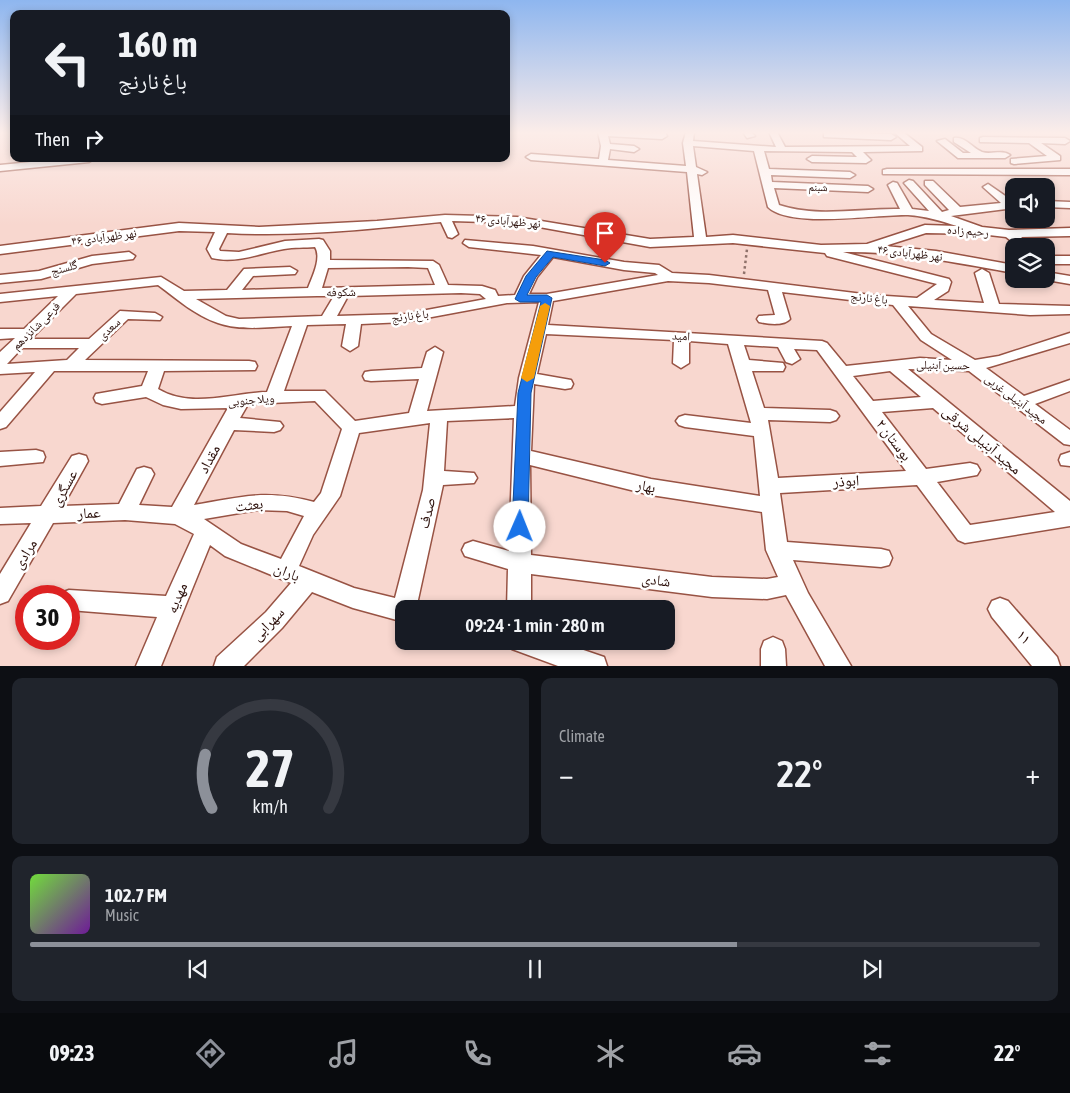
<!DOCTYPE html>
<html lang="en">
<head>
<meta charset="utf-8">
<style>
	body { margin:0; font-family:"Asap Condensed","Noto Naskh Arabic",sans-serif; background:#20242c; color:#f1f3f6; height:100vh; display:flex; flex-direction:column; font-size:19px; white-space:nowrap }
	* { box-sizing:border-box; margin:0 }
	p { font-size:16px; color:#9ea1a6 }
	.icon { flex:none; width:28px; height:28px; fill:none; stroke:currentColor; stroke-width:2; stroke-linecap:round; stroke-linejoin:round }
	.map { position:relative; height:666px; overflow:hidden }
	.panel { display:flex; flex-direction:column; gap:12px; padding:12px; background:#0d0f14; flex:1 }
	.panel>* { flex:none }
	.top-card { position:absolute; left:10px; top:10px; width:500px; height:152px; border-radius:10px; box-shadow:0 2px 8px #0003; background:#171b24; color:#f1f3f6; overflow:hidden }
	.buttons { position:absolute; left:1005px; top:178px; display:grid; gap:10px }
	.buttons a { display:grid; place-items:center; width:50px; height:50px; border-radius:10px; background:#171b24; box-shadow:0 2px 8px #0003; font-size:25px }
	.speed { position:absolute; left:15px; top:585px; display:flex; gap:10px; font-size:25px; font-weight:700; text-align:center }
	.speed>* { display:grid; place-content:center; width:65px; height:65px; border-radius:50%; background:#171b24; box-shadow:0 2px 8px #0003; line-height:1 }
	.speed .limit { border:8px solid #d22; background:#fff; color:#111 }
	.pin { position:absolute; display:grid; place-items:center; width:42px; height:42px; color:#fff; margin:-51px -21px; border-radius:50% 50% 50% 0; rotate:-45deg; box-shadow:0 0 5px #0007 }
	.pin .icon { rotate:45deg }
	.me { position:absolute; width:55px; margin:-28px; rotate:1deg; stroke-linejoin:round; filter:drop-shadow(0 0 4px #0008) }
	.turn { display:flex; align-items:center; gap:18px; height:105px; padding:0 25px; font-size:22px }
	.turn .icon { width:65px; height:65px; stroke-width:2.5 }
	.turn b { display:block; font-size:35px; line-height:42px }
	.then { display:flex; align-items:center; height:48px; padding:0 25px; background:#0003; gap:10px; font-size:19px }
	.big { font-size:38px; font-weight:600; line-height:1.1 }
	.panel .tile { flex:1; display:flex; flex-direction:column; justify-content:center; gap:8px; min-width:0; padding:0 18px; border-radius:10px; background:#20242c }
	.panel .dial { align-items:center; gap:0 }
	.dial svg { height:130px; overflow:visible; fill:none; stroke:#363941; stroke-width:7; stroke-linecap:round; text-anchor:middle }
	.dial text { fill:#f1f3f6; stroke:none }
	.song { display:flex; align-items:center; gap:15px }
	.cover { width:60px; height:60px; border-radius:8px; background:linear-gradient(135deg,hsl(100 70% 55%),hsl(280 70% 35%)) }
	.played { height:5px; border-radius:2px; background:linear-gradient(90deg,#8c9099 70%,#363941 70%) }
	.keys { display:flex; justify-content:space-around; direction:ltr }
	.heat { display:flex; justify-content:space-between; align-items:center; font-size:28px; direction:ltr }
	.panel .tiles { flex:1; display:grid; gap:12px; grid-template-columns:1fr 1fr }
	.tile:last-child { grid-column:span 2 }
	.trip { position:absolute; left:395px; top:600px; width:280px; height:50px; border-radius:10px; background:#171b24; box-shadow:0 2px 8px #0003; font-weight:600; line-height:50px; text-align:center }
	.menu { display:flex; height:80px; justify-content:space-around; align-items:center; background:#090b0e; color:#9ea1a6 }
	.menu .icon { width:35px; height:35px }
	.menu .current { color:#8c9099 }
	.menu b { font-size:22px; color:#f1f3f6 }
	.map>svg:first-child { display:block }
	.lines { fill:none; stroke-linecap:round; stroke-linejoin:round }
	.street-casing { stroke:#985344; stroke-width:3 }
	.path { stroke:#8f716a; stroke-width:2.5; stroke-dasharray:2.5 3; stroke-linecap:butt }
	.street { fill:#fff; fill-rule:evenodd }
	.route { fill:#1a73e8; stroke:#114b97 }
	.slow { fill:#f59e0b }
	.labels { text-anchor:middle; stroke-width:5; stroke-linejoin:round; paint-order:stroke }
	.far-street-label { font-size:11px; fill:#2a0e09; stroke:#fff }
	.street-label { font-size:12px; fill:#2a0e09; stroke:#fff }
	.near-street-label { font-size:15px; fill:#2a0e09; stroke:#fff }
</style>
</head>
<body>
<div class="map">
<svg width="1070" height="666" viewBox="0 0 1070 666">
	<rect width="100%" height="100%" fill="#f8d7cf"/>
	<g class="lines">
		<g class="street-casing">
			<path id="street" d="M 598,132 L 665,132 L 667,136 L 662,139 L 608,136 L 610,144 L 634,146 L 639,149 L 634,152 L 610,149 L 608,160 L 686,166 L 683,143 L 686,132 L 694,132 L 693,141 L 776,147 L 769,132 L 777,132 L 785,147 L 910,146 L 894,132 L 903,132 L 922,147 L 922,151 L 863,152 L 871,160 L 866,163 L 812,162 L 807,159 L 812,156 L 857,157 L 852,152 L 764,151 L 769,169 L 850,172 L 855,175 L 850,178 L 771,175 L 772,182 L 868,186 L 873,189 L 868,192 L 774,188 L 779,205 C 819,218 859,208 900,209 L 888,185 L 893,182 L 897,183 L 912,209 L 929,211 L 904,183 L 909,180 L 913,181 L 942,212 L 949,210 L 925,185 L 925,181 L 933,181 L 960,207 L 1001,203 L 983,187 L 988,184 L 1014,202 L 1014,208 L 951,216 L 982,227 L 1009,230 L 1070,228 L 1070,236 L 1021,237 L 1032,246 L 1018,246 L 1006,237 L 980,234 L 926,233 L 885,246 L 936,251 L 1014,265 L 1014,273 C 957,263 901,251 843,252 L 949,279 L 951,282 L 948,291 L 934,300 L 984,303 L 975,273 L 982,269 L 989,273 L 999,304 L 1070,306 L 1070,314 L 1030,315 L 908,306 L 931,334 L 975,360 L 999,356 L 1070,333 L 1070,343 L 986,368 L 1024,396 L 1070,380 L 1070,391 L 1035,404 L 1070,430 L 1070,445 L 1064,444 L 969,371 L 908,369 L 1070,501 L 1070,526 L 965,543 L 958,540 L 917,485 L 780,493 L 787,542 L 881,549 L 889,551 L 892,558 L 889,565 L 881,567 L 793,560 L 808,593 L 851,666 L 825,666 L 786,595 L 767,599 L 712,597 L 531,574 L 531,609 L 507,609 L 508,569 L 465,556 L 462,550 L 465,544 L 473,541 L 509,551 L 514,418 L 447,421 L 444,471 L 474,473 L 477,478 L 474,483 L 443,485 L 416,609 L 404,609 L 404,622 L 353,608 L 312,592 L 282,628 L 244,666 L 214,666 L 217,657 L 266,612 L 291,583 L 225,556 L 210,545 L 161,666 L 136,666 L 157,617 L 69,610 L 69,596 L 59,596 L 61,593 L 69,590 L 166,596 L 194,534 L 175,524 L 125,520 L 53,523 L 8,601 L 0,604 L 0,574 L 31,523 L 0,524 L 0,508 L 41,506 L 72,456 L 79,454 L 86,456 L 88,461 L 63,506 L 119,504 L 137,469 L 144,467 L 151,469 L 154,474 L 139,505 L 172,507 L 228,408 L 181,409 L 163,405 L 146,397 L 102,404 L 96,402 L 94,398 L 96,394 L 142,386 L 148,371 L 54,371 L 6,427 L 0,429 L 0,412 L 35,372 L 0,374 L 0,352 L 15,338 L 0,339 L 0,329 L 24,329 L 58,296 L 0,302 L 0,294 L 161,277 L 184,291 L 227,290 L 244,269 L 290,267 L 297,271 L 295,274 L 253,276 L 242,290 L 308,288 C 312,277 322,258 315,247 C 305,248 294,247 284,249 C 260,253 237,264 212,258 L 207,249 L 215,232 L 179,231 L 0,254 L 0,246 L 179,223 L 259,227 L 377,221 L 445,215 L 517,217 L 650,239 L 694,237 L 687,172 L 531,160 L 526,157 L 531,154 L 599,159 L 601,146 ZM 693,146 L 754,151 L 768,207 C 790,229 878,214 908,215 C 925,216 941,221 957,226 L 925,225 L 867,244 L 821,245 L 733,235 L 706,237 L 697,174 L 702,175 L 707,172 L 696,167 ZM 452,221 L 517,223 L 650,247 L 733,243 L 825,253 L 827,256 L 937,284 L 917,298 L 871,295 L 709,275 L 672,273 L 659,265 L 624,262 L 533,246 L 465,240 L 463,243 L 469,247 L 541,255 L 524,276 L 515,295 L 498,296 L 495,290 L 482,286 L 448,285 L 439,265 L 433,261 L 330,260 L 330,251 L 323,240 L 319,239 L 285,241 L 239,252 L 220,251 L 219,249 L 227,233 C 298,237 370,229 441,222 L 448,237 L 452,238 L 458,234 ZM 553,257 L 624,270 L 655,273 L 658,275 L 547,294 L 529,294 L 537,277 ZM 408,267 L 428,268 L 435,285 L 322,288 L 328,268 ZM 668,281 L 709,283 L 768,290 L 775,315 L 759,316 L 757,319 L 759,322 C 768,324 784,326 790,319 L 782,292 L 893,305 L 921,340 L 952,360 L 920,358 L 846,366 L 827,343 L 822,341 L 548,325 L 553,301 ZM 158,285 C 177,299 196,316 218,323 C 241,331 268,327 292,326 L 267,392 C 232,393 191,409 158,389 L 164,371 L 255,370 L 257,366 L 255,362 L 249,361 L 85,360 L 128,319 L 160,320 L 162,317 L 155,313 L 120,311 L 89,339 L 31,339 L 76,294 ZM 461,293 L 480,294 L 486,299 L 405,314 L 337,316 L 348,296 ZM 317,296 L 334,296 L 322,316 L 239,319 L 226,316 L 196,299 ZM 539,302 L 519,378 L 515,406 L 427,411 L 443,352 L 435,347 L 427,352 L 422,368 L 371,371 L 365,372 L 363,376 L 365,380 L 371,381 L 419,379 L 409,413 L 355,421 L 325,391 L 284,391 L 307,325 L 346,324 L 342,346 L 350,351 L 358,346 L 361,324 L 405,322 L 507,303 ZM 546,334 L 674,340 L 673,363 L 681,368 L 689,363 L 689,341 L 728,344 L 751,423 L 685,415 L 679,417 L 676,421 L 679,425 L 685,427 L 754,436 L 760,496 L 651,479 L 531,451 L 534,384 L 565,389 L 571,388 L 573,384 L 571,380 L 537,374 ZM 744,345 L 778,347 L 786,362 L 792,364 L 800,359 L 794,349 L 817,350 L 906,471 L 778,478 L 768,420 L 830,422 L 836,420 L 839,416 L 836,412 L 830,410 L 764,408 L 752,371 L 783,371 L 785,367 L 783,363 L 749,360 ZM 22,348 L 79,348 L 67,360 L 7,364 ZM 890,371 L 921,397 L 873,401 L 853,376 ZM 315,401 L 342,429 L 321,493 L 314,502 C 266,489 241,497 194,505 L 234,430 L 274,432 L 280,430 L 283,426 L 280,422 L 240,418 L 247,406 L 251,404 ZM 933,408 L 1055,512 L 970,525 L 937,482 L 977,475 L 980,470 L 977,465 L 970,463 L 926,469 L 882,412 ZM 430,423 L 423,490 L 395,598 L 354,588 L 299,566 L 313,535 L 340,496 L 359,433 ZM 530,465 L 651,495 L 762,512 L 766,550 L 778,577 L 767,579 L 712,577 L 531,555 ZM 257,510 L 287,511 L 304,516 L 281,559 L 241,544 L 204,519 Z
				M 743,132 L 751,132 L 755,136 L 747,138 Z
				M 827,132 L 891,134 L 896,137 L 891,140 L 824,137 L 824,133 Z
				M 983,137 L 1065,138 L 1070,141 L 1065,144 L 1041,143 L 1060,156 L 1060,160 L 1014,164 L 1011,163 L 1011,159 L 1047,156 L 1029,143 L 980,142 L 980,138 Z
				M 954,138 C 965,136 972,148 982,152 C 991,155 1002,149 1010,155 L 1005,158 L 958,158 L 937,141 L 945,139 L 963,153 L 971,153 L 954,142 Z
				M 62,159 L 94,159 L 89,162 L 0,171 L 0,165 Z
				M 887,169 L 1070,169 L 1070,175 L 883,174 L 883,170 Z
				M 1046,201 L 1070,202 L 1070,208 L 1046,207 Z
				M 129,252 L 135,256 L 133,259 L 92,264 L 41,279 L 0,283 L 0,275 L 39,271 L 92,256 Z
				M 1046,256 L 1070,256 L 1070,264 L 1046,264 Z
				M 1046,272 L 1070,276 L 1070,284 L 1041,279 L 1046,279 Z
				M 36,450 L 43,452 L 45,457 L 43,462 L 0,466 L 0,452 Z
				M 1070,452 L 1070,466 L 1061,465 L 1059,460 L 1061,455 Z
				M 1000,598 L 1008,601 L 1057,657 L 1060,666 L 1032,666 L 992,617 L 988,609 L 992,601 Z
				M 773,637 L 782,641 L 785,649 L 786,666 L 761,666 L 761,649 L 764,641 Z
				M 509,641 L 557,641 L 604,657 L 607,666 L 558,666 L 512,649 Z"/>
		</g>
		<path class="path" d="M 744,274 L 747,249
			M 1013,279 L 1037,284"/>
		<use href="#street" class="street"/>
	</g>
	<linearGradient id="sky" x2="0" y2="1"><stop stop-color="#8eb6ef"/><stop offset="0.59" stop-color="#fcede9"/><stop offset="1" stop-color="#fcede9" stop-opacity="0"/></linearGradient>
	<rect width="1070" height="225" fill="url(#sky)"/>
	<path class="route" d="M 547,251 L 605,260 L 610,263 L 605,266 L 553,257 L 536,277 L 527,295 L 547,295 L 552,298 L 531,393 L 528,527 L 525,532 L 520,534 L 514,532 L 512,527 L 518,393 L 541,302 L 520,302 L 515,299 L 526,276 Z"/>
	<path class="slow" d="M 545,303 L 550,306 L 534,378 L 527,382 L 521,378 L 540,306 Z"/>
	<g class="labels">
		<g class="far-street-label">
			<text transform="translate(818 187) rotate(2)" y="4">شبنم</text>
		</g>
		<g class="street-label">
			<text transform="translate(508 221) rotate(5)" y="4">نهر ظهرآبادی ۴۶</text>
			<text transform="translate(968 231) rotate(4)" y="4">رحیم زاده</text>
			<text transform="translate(104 237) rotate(-7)" y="4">نهر ظهرآبادی ۴۶</text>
			<text transform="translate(910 253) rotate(7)" y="4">نهر ظهرآبادی ۴۶</text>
			<text transform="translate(64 268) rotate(-16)" y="4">گلسنج</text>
			<text transform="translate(341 292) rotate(-1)" y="4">شکوفه</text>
			<text transform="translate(869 298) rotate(6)" y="4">باغ نارنج</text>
			<text transform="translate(410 316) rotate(-7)" y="4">باغ نارنج</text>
			<text transform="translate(36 326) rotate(-45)" y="4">فرعی شانزدهم</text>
			<text transform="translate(109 329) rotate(-43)" y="4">سعدی</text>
			<text transform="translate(681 336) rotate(3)" y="4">امید</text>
			<text transform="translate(943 365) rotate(1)" y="4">حسین آبنیلی</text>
			<text transform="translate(1016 399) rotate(37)" y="4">مجید آبنیلی غربی</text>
			<text transform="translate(251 400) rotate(-5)" y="4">ویلا جنوبی</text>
		</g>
		<g class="near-street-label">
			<text transform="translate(894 440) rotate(53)" y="5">بوستان ۲</text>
			<text transform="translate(982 440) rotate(40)" y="5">مجید آبنیلی شرقی</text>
			<text transform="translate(209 459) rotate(-62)" y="5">مقداد</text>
			<text transform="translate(846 481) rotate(-3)" y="5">ابوذر</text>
			<text transform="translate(646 486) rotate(11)" y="5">بهار</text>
			<text transform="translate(64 488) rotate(-61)" y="5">عسگری</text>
			<text transform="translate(249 505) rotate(-7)" y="5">بعثت</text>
			<text transform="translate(89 513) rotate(-2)" y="5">عمار</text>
			<text transform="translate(427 513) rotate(-77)" y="5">صدف</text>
			<text transform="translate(25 554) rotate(-58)" y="5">مرادی</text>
			<text transform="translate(287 572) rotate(22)" y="5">باران</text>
			<text transform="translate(656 580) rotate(7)" y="5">شادی</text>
			<text transform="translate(177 598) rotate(-67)" y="5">مهدیه</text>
			<text transform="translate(268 624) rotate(-46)" y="5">سهرابی</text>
			<text transform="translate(1024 637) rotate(49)" y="5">۱۱</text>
		</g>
	</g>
</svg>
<div class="buttons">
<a><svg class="icon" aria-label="sound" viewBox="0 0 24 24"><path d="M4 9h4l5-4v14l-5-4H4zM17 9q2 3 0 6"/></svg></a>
<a><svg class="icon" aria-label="layers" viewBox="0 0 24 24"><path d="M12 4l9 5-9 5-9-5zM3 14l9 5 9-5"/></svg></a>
</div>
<div class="speed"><div class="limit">30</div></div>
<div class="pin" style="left:605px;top:263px;background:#d93025"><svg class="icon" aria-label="arrive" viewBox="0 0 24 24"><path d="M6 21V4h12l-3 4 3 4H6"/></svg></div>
<svg class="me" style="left:520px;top:527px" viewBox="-20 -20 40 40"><circle r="19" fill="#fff"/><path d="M0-13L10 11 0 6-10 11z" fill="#1a73e8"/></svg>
<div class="trip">09:24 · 1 min · 280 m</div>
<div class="top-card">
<div class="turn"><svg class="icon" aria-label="left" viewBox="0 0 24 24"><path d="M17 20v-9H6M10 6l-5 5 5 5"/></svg><div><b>160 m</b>باغ نارنج</div></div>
<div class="then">Then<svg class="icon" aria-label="right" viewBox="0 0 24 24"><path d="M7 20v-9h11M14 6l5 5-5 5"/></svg></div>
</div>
</div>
<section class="panel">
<div class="tiles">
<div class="tile dial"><svg viewBox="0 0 100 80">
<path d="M14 69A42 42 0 1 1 86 69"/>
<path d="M14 69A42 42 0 0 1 10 36" stroke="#8c9099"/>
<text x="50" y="56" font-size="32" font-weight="700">27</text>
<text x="50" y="72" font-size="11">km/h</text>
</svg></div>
<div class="tile"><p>Climate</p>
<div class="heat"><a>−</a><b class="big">22°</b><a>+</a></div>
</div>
<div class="tile">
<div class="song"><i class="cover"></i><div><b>102.7 FM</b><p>Music</p></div></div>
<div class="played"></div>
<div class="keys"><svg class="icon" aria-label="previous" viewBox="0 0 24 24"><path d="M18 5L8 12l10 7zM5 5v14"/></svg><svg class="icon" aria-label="pause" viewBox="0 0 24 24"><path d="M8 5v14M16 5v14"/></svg><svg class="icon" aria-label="next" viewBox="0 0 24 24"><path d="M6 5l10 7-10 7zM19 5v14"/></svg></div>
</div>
</div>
</section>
<nav class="menu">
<b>09:23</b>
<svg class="icon current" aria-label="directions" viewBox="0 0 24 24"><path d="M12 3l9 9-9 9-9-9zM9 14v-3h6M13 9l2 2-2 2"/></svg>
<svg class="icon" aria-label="music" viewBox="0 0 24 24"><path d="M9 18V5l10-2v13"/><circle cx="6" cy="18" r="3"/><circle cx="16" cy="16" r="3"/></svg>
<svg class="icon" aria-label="phone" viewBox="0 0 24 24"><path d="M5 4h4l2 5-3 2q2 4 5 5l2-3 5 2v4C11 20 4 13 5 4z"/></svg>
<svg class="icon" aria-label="climate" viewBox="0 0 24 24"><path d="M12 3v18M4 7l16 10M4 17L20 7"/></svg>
<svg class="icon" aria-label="car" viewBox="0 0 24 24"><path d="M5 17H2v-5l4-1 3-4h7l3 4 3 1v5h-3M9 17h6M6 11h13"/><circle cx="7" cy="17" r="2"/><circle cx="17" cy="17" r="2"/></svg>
<svg class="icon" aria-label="filters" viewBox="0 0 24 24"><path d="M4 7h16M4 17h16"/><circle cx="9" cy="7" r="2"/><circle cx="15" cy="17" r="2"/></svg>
<b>22°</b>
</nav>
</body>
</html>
